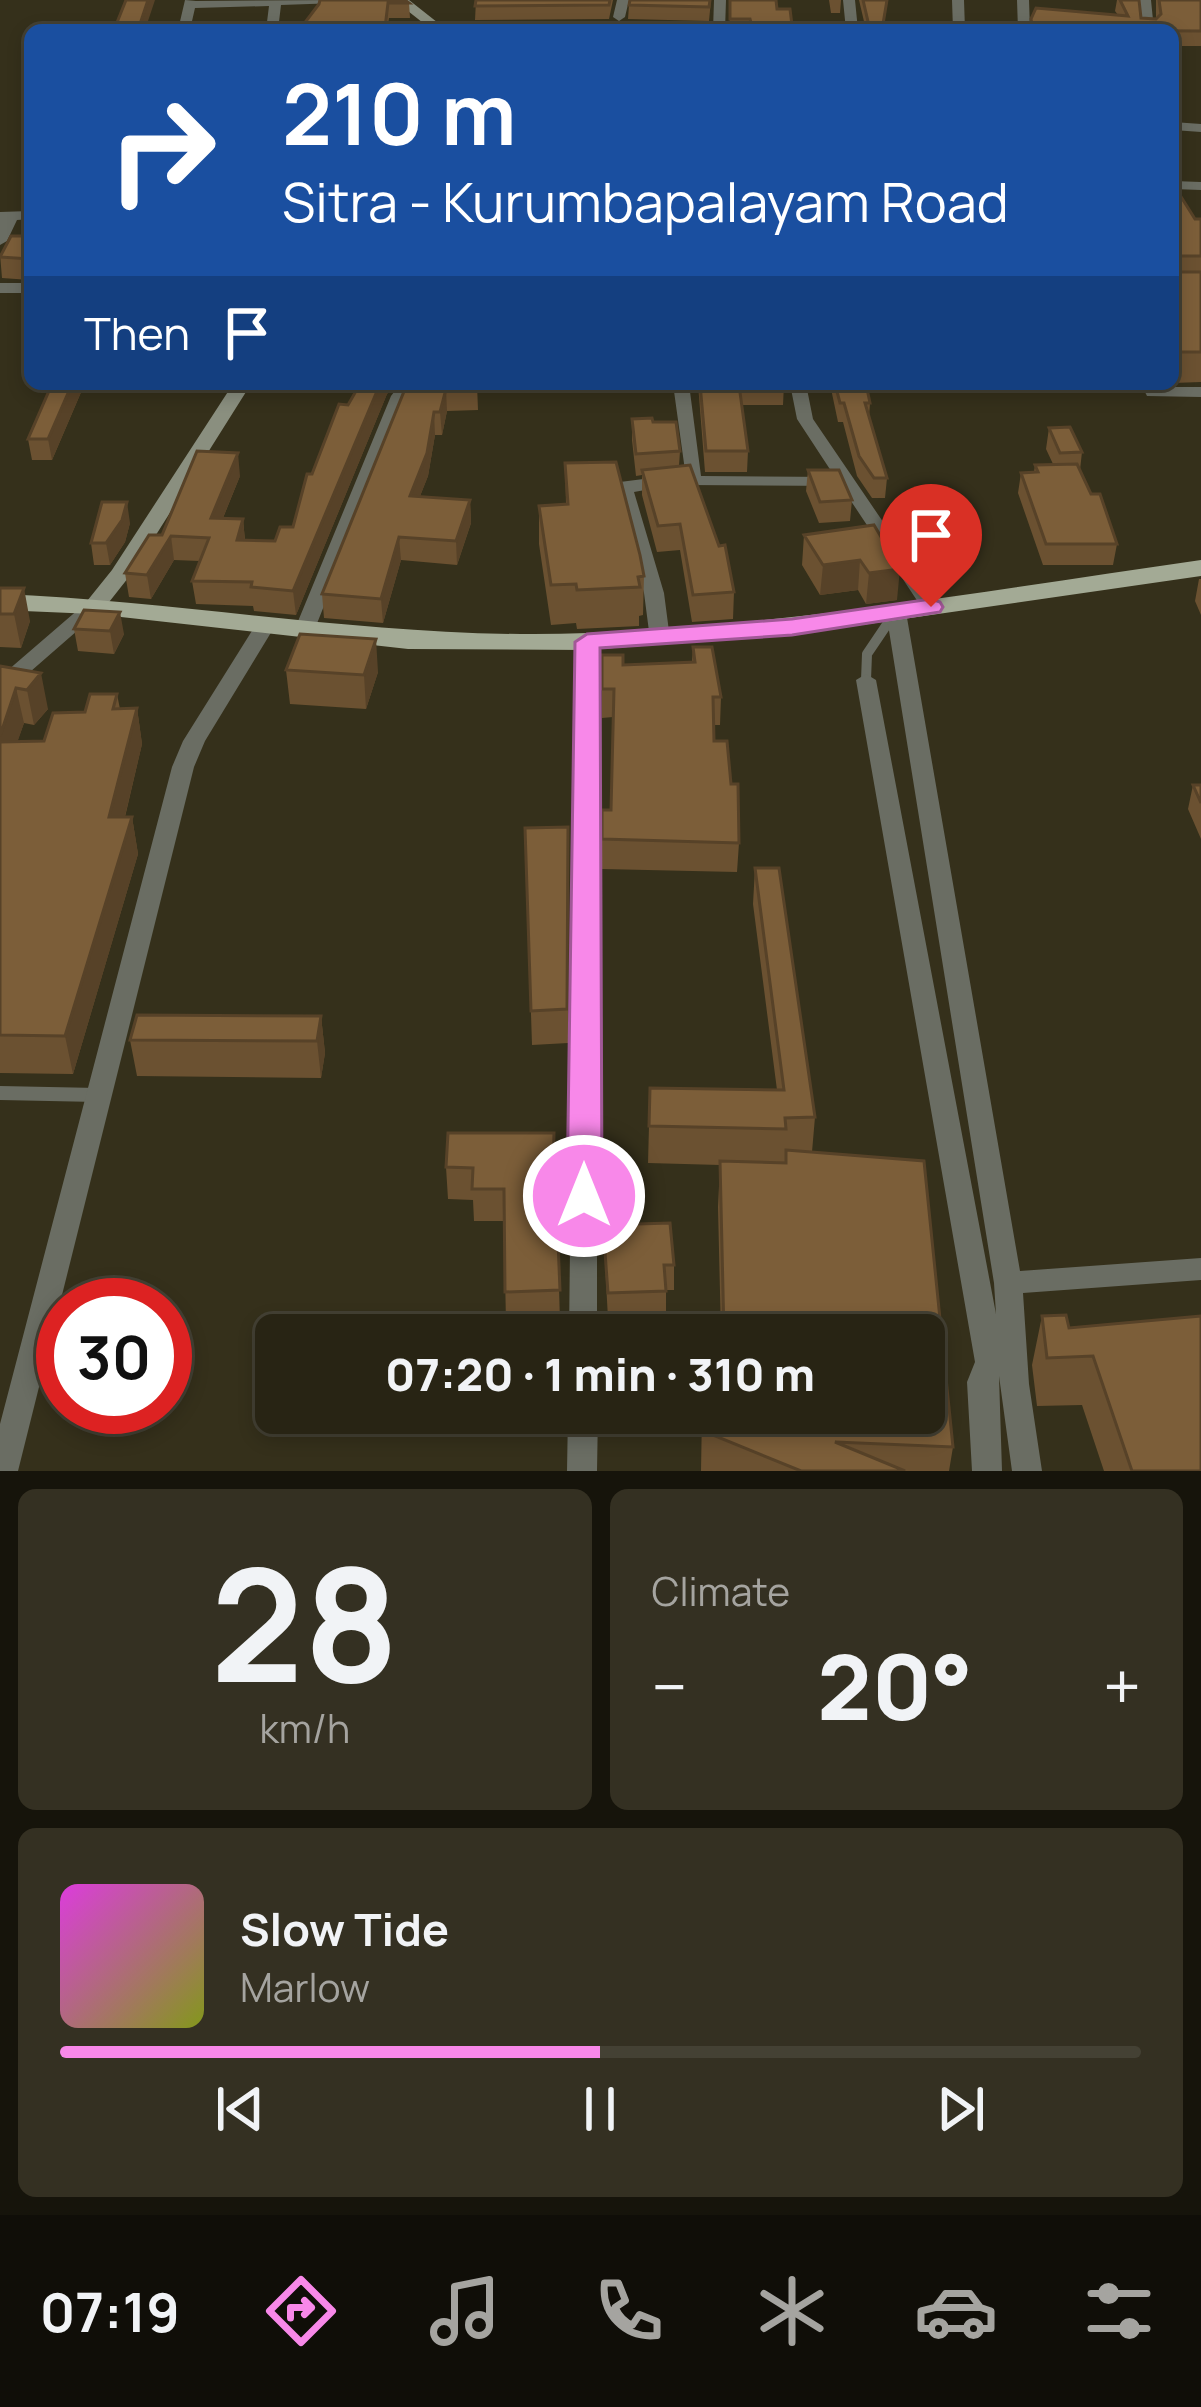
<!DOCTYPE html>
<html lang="en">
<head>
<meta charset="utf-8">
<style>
	body { margin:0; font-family:Manrope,sans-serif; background:#343022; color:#f1f3f6; height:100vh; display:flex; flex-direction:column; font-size:45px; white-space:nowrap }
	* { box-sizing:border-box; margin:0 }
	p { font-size:39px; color:#a5a4a0 }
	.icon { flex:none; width:66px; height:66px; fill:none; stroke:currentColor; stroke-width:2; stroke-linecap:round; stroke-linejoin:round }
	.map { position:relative; height:1471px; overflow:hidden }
	.drawer { display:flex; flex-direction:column; gap:18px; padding:18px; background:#16140b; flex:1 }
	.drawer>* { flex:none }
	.hud { position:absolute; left:24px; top:24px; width:1155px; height:366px; border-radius:18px; box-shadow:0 6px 18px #0003,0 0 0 3px #444134; background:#1a4fa0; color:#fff; overflow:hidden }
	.speed { position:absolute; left:36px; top:1278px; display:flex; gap:24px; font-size:60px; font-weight:700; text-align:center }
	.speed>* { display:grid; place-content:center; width:156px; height:156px; border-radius:50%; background:#282414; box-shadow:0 6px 18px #0003,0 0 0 3px #444134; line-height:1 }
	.speed .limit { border:18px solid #d22; background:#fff; color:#111 }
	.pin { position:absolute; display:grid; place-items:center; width:102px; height:102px; color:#fff; margin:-123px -51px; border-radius:50% 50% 50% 0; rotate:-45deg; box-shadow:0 0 12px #0007 }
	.pin .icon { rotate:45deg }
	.me { position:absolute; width:132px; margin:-66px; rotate:0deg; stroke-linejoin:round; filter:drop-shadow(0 0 9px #0008) }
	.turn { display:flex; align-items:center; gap:42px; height:252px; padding:0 60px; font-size:54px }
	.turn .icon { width:156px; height:156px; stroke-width:2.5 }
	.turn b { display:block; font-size:84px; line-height:102px }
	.then { display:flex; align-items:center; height:114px; padding:0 60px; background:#0003; gap:24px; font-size:45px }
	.big { font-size:90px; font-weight:800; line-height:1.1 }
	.drawer .card { flex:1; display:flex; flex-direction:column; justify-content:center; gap:18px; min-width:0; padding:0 42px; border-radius:18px; background:#343022 }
	.drawer .dial { align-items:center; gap:0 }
	.dial b { font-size:156px; line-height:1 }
	.song { display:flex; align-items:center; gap:36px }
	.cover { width:144px; height:144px; border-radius:18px; background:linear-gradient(135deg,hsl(300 70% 55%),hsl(70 70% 35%)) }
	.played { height:12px; border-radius:6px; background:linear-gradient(90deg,#f888e9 50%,#444134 50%) }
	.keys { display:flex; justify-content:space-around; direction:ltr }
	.heat { display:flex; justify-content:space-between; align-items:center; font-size:66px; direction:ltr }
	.drawer .tiles { flex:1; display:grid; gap:18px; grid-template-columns:1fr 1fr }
	.card:last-child { grid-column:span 2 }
	.trip { position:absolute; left:255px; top:1314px; width:690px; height:120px; border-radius:18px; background:#282414; box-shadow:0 6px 18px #0003,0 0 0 3px #444134; font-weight:800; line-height:120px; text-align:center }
	.tabs { display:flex; height:192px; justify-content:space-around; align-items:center; background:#100e08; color:#a5a4a0 }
	.tabs .icon { width:84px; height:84px }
	.tabs .active { color:#f888e9 }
	.tabs b { font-size:54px; color:#f1f3f6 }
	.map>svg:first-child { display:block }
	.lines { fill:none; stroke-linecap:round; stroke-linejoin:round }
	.lane-far1 { stroke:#6a6d63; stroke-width:10 }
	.lane { stroke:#6a6d63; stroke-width:14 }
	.street { fill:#6a6d63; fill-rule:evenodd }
	.secondary { fill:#8a8f7f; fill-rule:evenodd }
	.primary { fill:#a3aa95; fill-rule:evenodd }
	.wall { fill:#6b5131 }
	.shaded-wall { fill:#574228 }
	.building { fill:#7c5e39; stroke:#574228; stroke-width:3 }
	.route { fill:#f888e9; stroke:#a15897; stroke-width:3 }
</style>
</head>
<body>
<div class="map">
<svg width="1201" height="1471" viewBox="0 0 1201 1471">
	<rect width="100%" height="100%" fill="#35301b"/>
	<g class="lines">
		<path class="lane-far1" d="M 866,680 L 867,654 L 894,614"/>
		<path class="lane" d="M 0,1093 L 98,1095"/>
		<path class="street" d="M 185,0 L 196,1 L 344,0 L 338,3 L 281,5 L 278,30 L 266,30 L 269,6 L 195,8 L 190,30 L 178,30 Z
			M 617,0 L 629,0 L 625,17 L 619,21 L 613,17 Z
			M 714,0 L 726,0 L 725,30 L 713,30 Z
			M 843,0 L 855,0 L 858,30 L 846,30 Z
			M 952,0 L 964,0 L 965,30 L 953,30 Z
			M 1017,0 L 1029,0 L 1030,30 L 1018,30 Z
			M 1139,0 L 1151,0 L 1154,30 L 1142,30 Z
			M 1173,122 L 1201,124 L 1201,132 L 1173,130 Z
			M 1173,181 L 1201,182 L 1201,190 L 1173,189 Z
			M 30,211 L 30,219 L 17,220 L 7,241 L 0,245 L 0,212 Z
			M 0,283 L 30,283 L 30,293 L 0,293 Z
			M 400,384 L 417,384 L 407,397 L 314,631 L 311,635 L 297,635 L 294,631 L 391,396 Z
			M 673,384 L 689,384 L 701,476 L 835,477 L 797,419 L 790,384 L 806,384 L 813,419 L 941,607 L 938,611 L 924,611 L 841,486 L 687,485 Z
			M 1153,387 L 1201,387 L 1201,397 L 1147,396 L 1145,392 Z
			M 667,476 L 673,477 L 673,485 L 634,492 L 664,593 L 670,639 L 660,645 L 650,639 L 644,593 L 616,492 L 620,482 Z
			M 94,600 L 101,602 L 104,606 L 101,610 L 7,692 L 0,694 L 0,677 L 87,602 Z
			M 896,606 L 906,612 L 1020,1271 L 1201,1258 L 1201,1280 L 1023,1293 L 1029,1384 L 1042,1471 L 1012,1471 L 999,1376 L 1002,1471 L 972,1471 L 967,1382 L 975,1362 L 856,680 L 866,674 L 876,680 L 996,1314 L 994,1283 L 886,612 Z
			M 265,620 L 275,626 L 205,741 L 194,767 L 18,1471 L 0,1471 L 0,1424 L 172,767 L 183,741 L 255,626 Z
			M 587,636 L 597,642 L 597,1335 L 569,1335 L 577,642 Z
			M 568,1413 L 598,1413 L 597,1471 L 567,1471 Z"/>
		<path class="secondary" d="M 394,0 L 409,0 L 447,30 L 432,30 Z
			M 233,384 L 251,384 L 132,573 L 102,611 L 86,611 L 83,606 L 112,570 Z"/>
		<path class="primary" d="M 1201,560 L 1201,576 L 792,635 L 587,650 L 408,649 L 94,614 L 0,610 L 0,594 C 197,602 391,641 588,633 C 794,625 998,589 1201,560 Z"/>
	</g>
	<path class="wall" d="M 476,0 L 613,0 L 609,19 L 475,20 Z
		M 711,0 L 709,21 L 628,19 L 629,5 Z
		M 729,0 L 777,9 L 792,25 L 826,30 L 730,30 Z
		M 829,0 L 841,0 L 840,13 L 831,13 Z
		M 859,0 L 887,0 L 883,30 L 866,30 Z
		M 1117,0 L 1139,0 L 1141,18 L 1156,19 L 1156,0 L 1201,0 L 1201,46 L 1173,46 L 1173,30 L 1030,30 L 1031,19 L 1118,15 L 1115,11 Z
		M 409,3 L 410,18 L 389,18 L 387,30 L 304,30 L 303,25 L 319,4 Z
		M 1173,184 L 1195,219 L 1201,219 L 1201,382 L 1173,383 Z
		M 30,236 L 30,280 L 2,278 L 0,254 Z
		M 52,384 L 81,384 L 82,390 L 52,460 L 32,460 L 28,439 Z
		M 360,384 L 396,384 L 387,394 L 296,615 L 254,611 L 253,606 L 196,604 L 192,581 L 200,561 L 174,560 L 151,599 L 129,597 L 125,573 L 162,535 L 240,476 L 223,518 L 243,519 L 245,540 L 275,541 L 293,527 L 312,474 Z
		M 407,384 L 477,384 L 478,410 L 447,411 L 442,435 L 435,435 L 428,476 L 420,496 L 470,500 L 471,523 L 457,565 L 401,560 L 383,623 L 324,618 L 322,594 Z
		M 698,384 L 784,384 L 783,405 L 742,405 L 748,451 L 747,472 L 705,472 Z
		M 830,384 L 866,384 L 870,403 L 869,417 L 887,478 L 885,498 L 872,498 L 857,476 L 843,422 L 838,422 Z
		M 977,384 L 1136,384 L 1118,384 L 1117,389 L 978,387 Z
		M 632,419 L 653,422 L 680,451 L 679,466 L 734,592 L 733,619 L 692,622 L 680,550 L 657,552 L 642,495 L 642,475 L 636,476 L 632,440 Z
		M 1049,428 L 1082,452 L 1080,470 L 1117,544 L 1113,565 L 1043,565 L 1018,493 L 1021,473 L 1034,472 L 1035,465 L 1053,464 L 1046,449 Z
		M 565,463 L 644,576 L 643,615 L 639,616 L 639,626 L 577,629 L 576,623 L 551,625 L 539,544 L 539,506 L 566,504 Z
		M 808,470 L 852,500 L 850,521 L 819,523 L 806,491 Z
		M 130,523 L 125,542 L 110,565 L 94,565 L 91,543 Z
		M 874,525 L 897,600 L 866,604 L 858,590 L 820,595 L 802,565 L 804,535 Z
		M 1199,579 L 1201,579 L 1201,615 L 1195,601 Z
		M 0,588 L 30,621 L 21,648 L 0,647 Z
		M 84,610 L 124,634 L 114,654 L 78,651 L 74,629 Z
		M 693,647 L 721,697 L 720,725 L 714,725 L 714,741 L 739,843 L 737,872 L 602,869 L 602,810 L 611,810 L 613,717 L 602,718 L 602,655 L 623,665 L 692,662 Z
		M 0,666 L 48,709 L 34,725 L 24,723 L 17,742 L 44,741 L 85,712 L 117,694 L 120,709 L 137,708 L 142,744 L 125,817 L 132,817 L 138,854 L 73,1074 L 0,1073 Z
		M 286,670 L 378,672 L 366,709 L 290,704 Z
		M 1193,785 L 1201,785 L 1201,839 L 1188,809 Z
		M 568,827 L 568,1043 L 532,1045 L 525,828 Z
		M 755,868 L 779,868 L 815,1117 L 812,1152 L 924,1161 L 953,1447 L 949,1471 L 701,1471 L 702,1413 L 924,1413 L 924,1335 L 721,1335 L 718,1207 L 720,1165 L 648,1163 L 650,1088 L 777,1090 L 753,904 Z
		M 321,1016 L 325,1053 L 321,1078 L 137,1076 L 130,1040 Z
		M 554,1165 L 553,1217 L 557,1217 L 560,1322 L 506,1324 L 504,1221 L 474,1221 L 473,1200 L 448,1199 L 446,1167 Z
		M 603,1225 L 674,1265 L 674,1290 L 666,1290 L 666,1316 L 608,1319 Z
		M 1042,1316 L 1069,1328 L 1201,1471 L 1104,1471 L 1082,1405 L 1037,1406 L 1032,1365 Z"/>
	<path class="shaded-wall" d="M 148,0 L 155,0 L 145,30 L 138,30 Z
		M 72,384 L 81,384 L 82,390 L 52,460 L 48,439 Z
		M 380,384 L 396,384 L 387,394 L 296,615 L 293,591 Z
		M 446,389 L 447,411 L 442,435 L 440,412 Z
		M 434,412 L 435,435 L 428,476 L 411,519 L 410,496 Z
		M 238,453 L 240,476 L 213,542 L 211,518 Z
		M 470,500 L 471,523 L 457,565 L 456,541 Z
		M 127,502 L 130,523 L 125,542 L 110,565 L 106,543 Z
		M 243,519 L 245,542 L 237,540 Z
		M 171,536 L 174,560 L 151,599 L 147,575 Z
		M 399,537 L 401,560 L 383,623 L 381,599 Z
		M 860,560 L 858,590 L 820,595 L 823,565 Z
		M 900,569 L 897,600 L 866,604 L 869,573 Z
		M 24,588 L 30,621 L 21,648 L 14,614 Z
		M 120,612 L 124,634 L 114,654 L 110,631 Z
		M 376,639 L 378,672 L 366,709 L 364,675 Z
		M 41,673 L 48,709 L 34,725 L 27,690 Z
		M 16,688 L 24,723 L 5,778 L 0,753 L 0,736 Z
		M 137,708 L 142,744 L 116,854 L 109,817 Z
		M 132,817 L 138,854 L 73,1074 L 65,1036 Z
		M 321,1016 L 325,1053 L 321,1078 L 317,1041 Z"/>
	<path class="building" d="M 126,0 L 148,0 L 138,30 L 114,30 Z
		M 320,0 L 405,0 L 409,3 L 388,3 L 385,28 L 303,25 L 319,4 Z
		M 476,0 L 610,0 L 609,5 L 475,6 Z
		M 630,0 L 710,0 L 709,7 L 629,5 Z
		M 730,0 L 776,0 L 777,9 L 790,9 L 792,25 L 825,26 L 826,30 L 753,30 L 750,19 L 730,19 Z
		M 863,0 L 887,0 L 882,30 L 870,30 Z
		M 1120,0 L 1139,0 L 1141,18 L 1156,19 L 1161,14 L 1159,0 L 1201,0 L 1201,31 L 1033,30 L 1031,19 L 1036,8 L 1128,16 Z
		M 1173,184 L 1195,219 L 1201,219 L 1201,256 L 1175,256 L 1175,272 L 1201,272 L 1201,352 L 1173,352 Z
		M 11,236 L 30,236 L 30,259 L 0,257 Z
		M 52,384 L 72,384 L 48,439 L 28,439 Z
		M 360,384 L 380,384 L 293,591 L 251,587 L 252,582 L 192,581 L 209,538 L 171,536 L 147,575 L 125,573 L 149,535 L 162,535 L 197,451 L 238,453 L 211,518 L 243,519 L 237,540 L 275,541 L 280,527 L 293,527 L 307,474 L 312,474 L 339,404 L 348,405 Z
		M 407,384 L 477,384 L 478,388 L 446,389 L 440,412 L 434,412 L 427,453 L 410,496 L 470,500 L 456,541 L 399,537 L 381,599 L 322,594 Z
		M 700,384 L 784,384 L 785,385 L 739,385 L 748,451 L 706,451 Z
		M 835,384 L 866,384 L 870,403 L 865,403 L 887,478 L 874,478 L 859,456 L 844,403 L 840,403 Z
		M 652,418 L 653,422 L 676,422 L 680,451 L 636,454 L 632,419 Z
		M 1070,427 L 1082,452 L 1060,453 L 1049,428 Z
		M 616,462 L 640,555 L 644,576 L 638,577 L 640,587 L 577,590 L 576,584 L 551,585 L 539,506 L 568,504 L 565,463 Z
		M 1077,464 L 1091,494 L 1100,494 L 1117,544 L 1046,544 L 1021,473 L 1038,472 L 1035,465 Z
		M 690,465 L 719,546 L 725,545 L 734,592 L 693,595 L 680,524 L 658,526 L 642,470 Z
		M 808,470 L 839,470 L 852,500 L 820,502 Z
		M 102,502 L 127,502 L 122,520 L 106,543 L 91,543 Z
		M 874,525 L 900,569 L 869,573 L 860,560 L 823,565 L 804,535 Z
		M 0,588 L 24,588 L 14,614 L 0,614 Z
		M 84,610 L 120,612 L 110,631 L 74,629 Z
		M 300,634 L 376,639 L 364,675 L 286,670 Z
		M 693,647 L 712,647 L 721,697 L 713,697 L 714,741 L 727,741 L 731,784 L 738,784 L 739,843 L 602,839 L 602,810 L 611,810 L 614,689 L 602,689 L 602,655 L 623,655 L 623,665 L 695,662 Z
		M 0,666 L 41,673 L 27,690 L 16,688 L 0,736 Z
		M 90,694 L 117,694 L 113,709 L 137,708 L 109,817 L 132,817 L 65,1036 L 0,1035 L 0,742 L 44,741 L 53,713 L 85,712 Z
		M 1193,785 L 1201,785 L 1201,803 Z
		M 568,827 L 567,1009 L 531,1011 L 525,828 Z
		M 755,868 L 779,868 L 815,1117 L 785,1118 L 786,1129 L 649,1126 L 650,1088 L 784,1090 Z
		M 137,1015 L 321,1016 L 317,1041 L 130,1040 Z
		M 448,1133 L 554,1133 L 552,1217 L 557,1217 L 560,1290 L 505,1292 L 504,1189 L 472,1189 L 473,1168 L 446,1167 Z
		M 786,1150 L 924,1161 L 953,1447 L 835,1442 L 905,1471 L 801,1471 L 703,1431 L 703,1413 L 924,1413 L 924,1335 L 724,1335 L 720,1161 L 786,1163 Z
		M 670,1223 L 674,1265 L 664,1265 L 666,1291 L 608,1293 L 603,1225 Z
		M 1066,1315 L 1069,1328 L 1201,1316 L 1201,1471 L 1132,1471 L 1093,1356 L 1047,1358 L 1042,1316 Z"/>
	<path class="route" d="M 931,599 L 940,602 L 943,607 L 940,612 L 792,635 L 600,648 L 602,1196 L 597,1206 L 584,1210 L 572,1206 L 567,1196 L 575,642 L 587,634 L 792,619 Z"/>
</svg>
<div class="speed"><div class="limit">30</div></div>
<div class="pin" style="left:931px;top:607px;background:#d93025"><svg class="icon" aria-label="arrive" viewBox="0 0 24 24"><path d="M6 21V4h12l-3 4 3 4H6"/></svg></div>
<svg class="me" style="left:584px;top:1196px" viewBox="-20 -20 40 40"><circle r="17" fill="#f888e9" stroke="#fff" stroke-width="3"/><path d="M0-11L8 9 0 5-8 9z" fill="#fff"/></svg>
<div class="trip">07:20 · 1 min · 310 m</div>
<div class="hud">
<div class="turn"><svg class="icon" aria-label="right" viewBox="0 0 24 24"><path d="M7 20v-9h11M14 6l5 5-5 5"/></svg><div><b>210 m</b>Sitra - Kurumbapalayam Road</div></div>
<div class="then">Then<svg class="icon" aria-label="arrive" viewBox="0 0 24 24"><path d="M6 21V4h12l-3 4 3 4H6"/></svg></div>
</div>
</div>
<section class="drawer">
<div class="tiles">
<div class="card dial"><b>28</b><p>km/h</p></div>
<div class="card"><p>Climate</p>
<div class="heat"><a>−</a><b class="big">20°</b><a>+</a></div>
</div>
<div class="card">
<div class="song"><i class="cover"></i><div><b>Slow Tide</b><p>Marlow</p></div></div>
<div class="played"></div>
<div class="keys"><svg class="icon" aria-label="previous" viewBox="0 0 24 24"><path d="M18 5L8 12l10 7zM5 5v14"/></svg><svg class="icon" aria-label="pause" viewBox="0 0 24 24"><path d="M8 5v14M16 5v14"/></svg><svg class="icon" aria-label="next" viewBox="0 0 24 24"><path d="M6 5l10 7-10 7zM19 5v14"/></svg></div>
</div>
</div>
</section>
<nav class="tabs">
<b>07:19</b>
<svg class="icon active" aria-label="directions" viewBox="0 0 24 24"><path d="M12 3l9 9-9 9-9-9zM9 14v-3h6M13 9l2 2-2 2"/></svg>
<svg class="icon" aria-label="music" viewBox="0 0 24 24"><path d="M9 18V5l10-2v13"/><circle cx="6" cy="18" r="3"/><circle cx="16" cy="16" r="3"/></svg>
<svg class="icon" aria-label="phone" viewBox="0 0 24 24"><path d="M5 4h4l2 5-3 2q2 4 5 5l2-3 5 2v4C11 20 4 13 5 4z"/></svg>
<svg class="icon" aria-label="climate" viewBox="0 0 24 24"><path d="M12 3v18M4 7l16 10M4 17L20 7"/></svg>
<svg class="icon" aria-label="car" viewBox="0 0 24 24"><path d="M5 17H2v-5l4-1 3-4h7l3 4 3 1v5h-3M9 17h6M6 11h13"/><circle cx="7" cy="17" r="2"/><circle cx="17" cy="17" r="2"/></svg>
<svg class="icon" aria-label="filters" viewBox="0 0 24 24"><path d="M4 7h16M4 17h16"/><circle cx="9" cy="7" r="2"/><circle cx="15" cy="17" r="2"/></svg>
</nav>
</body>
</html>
